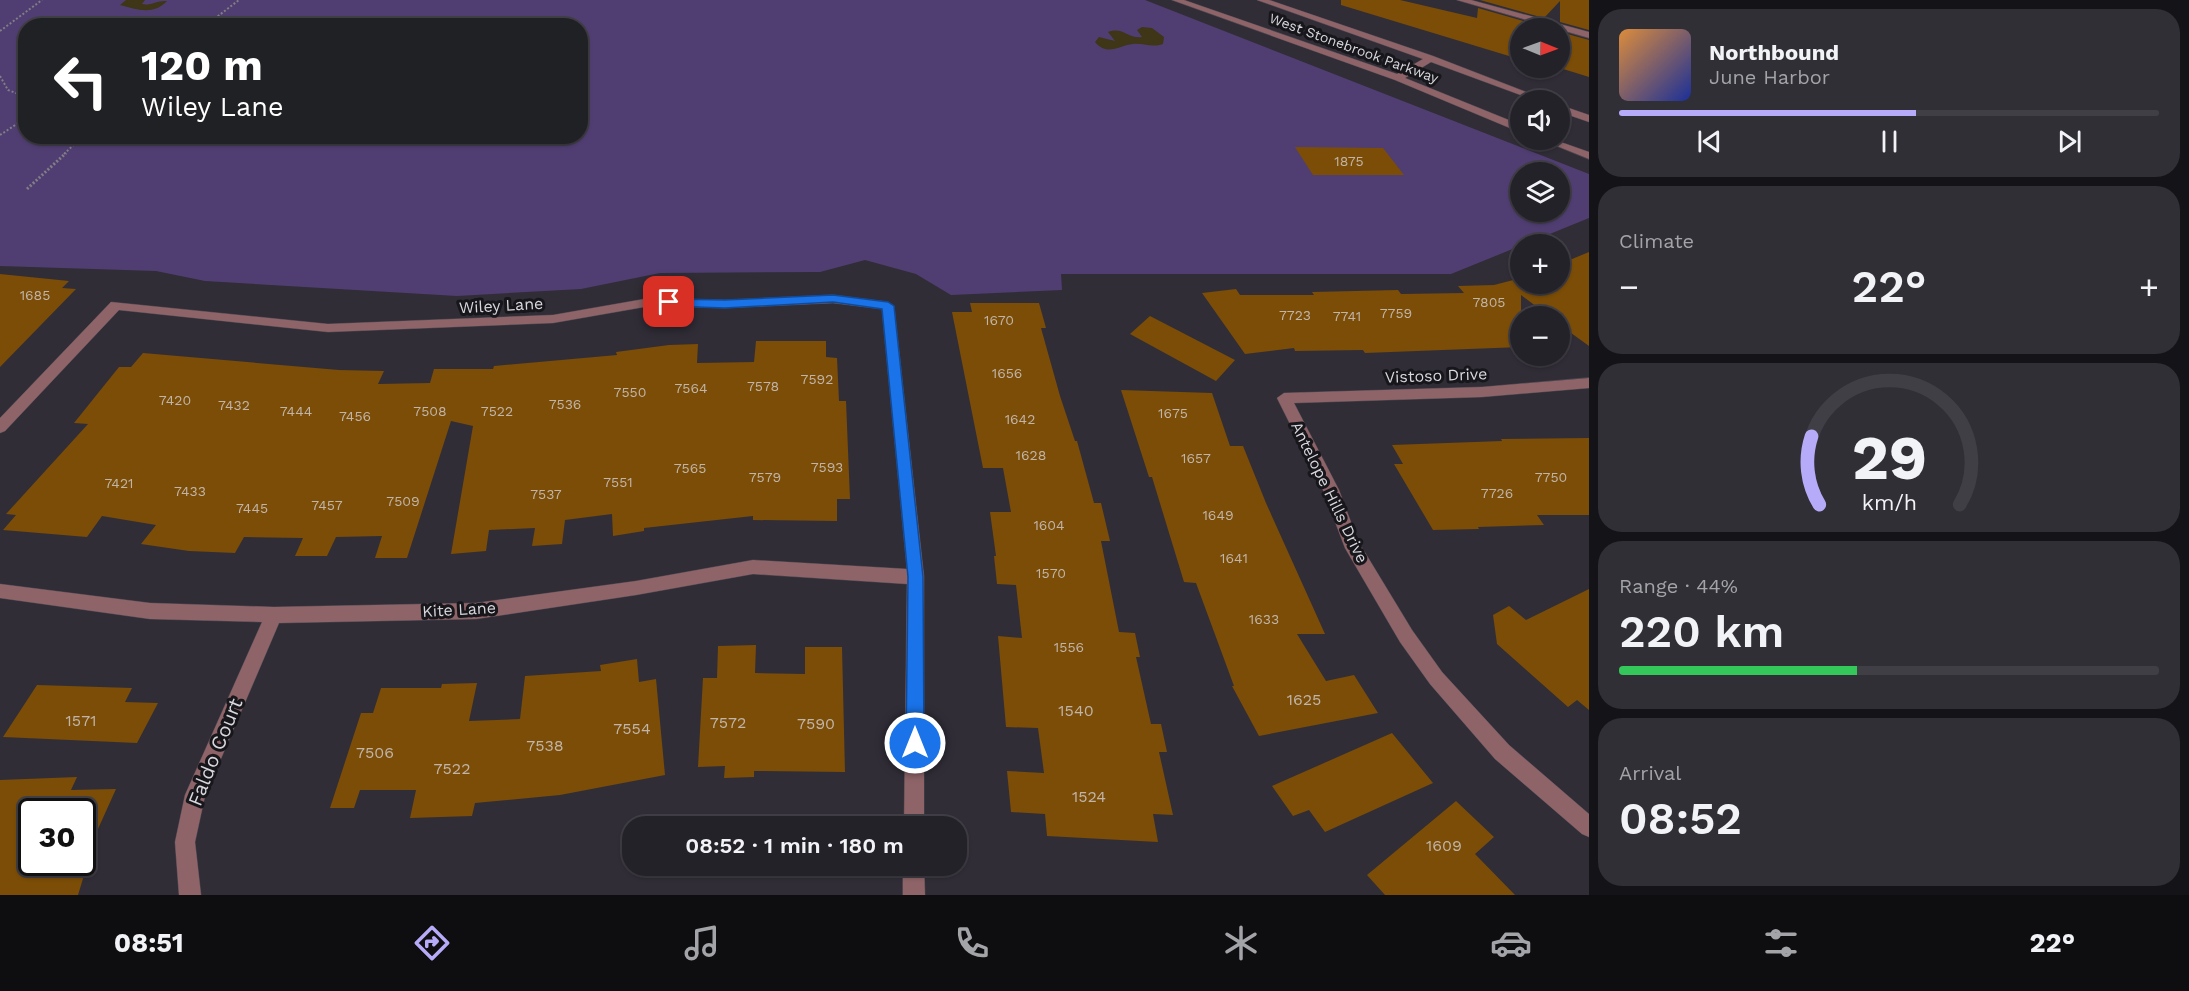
<!DOCTYPE html>
<html lang="en">
<head>
<meta charset="utf-8">
<style>
	body { margin:0; font-family:"Work Sans",sans-serif; background:#302f35; color:#f1f3f6; height:100vh; display:flex; flex-direction:column; font-size:22px; white-space:nowrap }
	* { box-sizing:border-box; margin:0 }
	p { font-size:20px; color:#a3a4a8 }
	.icon { flex:none; width:33px; height:33px; fill:none; stroke:currentColor; stroke-width:2; stroke-linecap:round; stroke-linejoin:round }
	.map { position:relative; flex:1; overflow:hidden }
	.details { display:flex; flex-direction:column; gap:9px; padding:9px; background:#141317; width:600px }
	.details>* { flex:none }
	.guide { position:absolute; left:18px; top:18px; width:570px; height:126px; border-radius:24px; box-shadow:0 2px 4px #0004,0 0 0 2px #413f46; background:#202124; color:#fff; overflow:hidden }
	.needle { width:39px; rotate:91deg }
	.controls { position:absolute; left:1510px; top:18px; display:grid; gap:12px }
	.controls a { display:grid; place-items:center; width:60px; height:60px; border-radius:50%; background:#242229; box-shadow:0 2px 4px #0004,0 0 0 2px #413f46; font-size:30px }
	.speed { position:absolute; left:18px; top:798px; display:flex; gap:12px; font-size:30px; font-weight:700; text-align:center }
	.speed>* { display:grid; place-content:center; width:78px; height:78px; border-radius:50%; background:#242229; box-shadow:0 2px 4px #0004,0 0 0 2px #413f46; line-height:1 }
	.speed .limit { border:3px solid #111; border-radius:9px; background:#fff; color:#111 }
	.pin { position:absolute; display:grid; place-items:center; width:51px; height:51px; color:#fff; margin:-26px; border-radius:12px; box-shadow:0 3px 9px #0006 }
	.me { position:absolute; width:66px; margin:-33px; rotate:0deg; stroke-linejoin:round; filter:drop-shadow(0 0 4px #0008) }
	.turn { display:flex; align-items:center; gap:21px; height:126px; padding:0 24px; font-size:27px }
	.turn .icon { width:78px; height:78px; stroke-width:2.5 }
	.turn b { display:block; font-size:42px; line-height:51px }
	.big { font-size:45px; font-weight:600; line-height:1.1 }
	.details .tile { flex:1; display:flex; flex-direction:column; justify-content:center; gap:9px; min-width:0; padding:0 21px; border-radius:24px; background:#302f35 }
	.details .dial { align-items:center; gap:0 }
	.dial svg { height:156px; overflow:visible; fill:none; stroke:#413f46; stroke-width:7; stroke-linecap:round; text-anchor:middle }
	.dial text { fill:#f1f3f6; stroke:none }
	.song { display:flex; align-items:center; gap:18px }
	.cover { width:72px; height:72px; border-radius:9px; background:linear-gradient(135deg,hsl(30 70% 55%),hsl(230 70% 35%)) }
	.played { height:6px; border-radius:3px; background:linear-gradient(90deg,#b6abf8 55%,#413f46 55%) }
	.keys { display:flex; justify-content:space-around; direction:ltr }
	.heat { display:flex; justify-content:space-between; align-items:center; font-size:33px; direction:ltr }
	.charge { height:9px; border-radius:4px; background:linear-gradient(90deg,#34c759 44%,#413f46 0) }
	.trip { position:absolute; left:622px; top:816px; width:345px; height:60px; border-radius:24px; background:#242229; box-shadow:0 2px 4px #0004,0 0 0 2px #413f46; font-weight:600; line-height:60px; text-align:center }
	.menu { display:flex; height:96px; justify-content:space-around; align-items:center; background:#0e0e10; color:#a3a4a8 }
	.menu .icon { width:42px; height:42px }
	.menu .on { color:#b6abf8 }
	.menu b { font-size:27px; color:#f1f3f6 }
	main { display:flex; flex:1; min-height:0 }
	.map>svg:first-child { display:block }
	.green { fill:#503e72; fill-rule:evenodd }
	.sand { fill:#3e3616 }
	.building { fill:#7b4d07; fill-rule:evenodd }
	.lines { fill:none; stroke-linecap:round; stroke-linejoin:round }
	.minor-casing { stroke:#4b4852; stroke-width:1 }
	.path-far1 { stroke:#807e86; stroke-width:2; stroke-dasharray:2 2; stroke-linecap:butt }
	.path { stroke:#807e86; stroke-width:3; stroke-dasharray:2 2; stroke-linecap:butt }
	.minor { fill:#8e6468; fill-rule:evenodd }
	.route { fill:#1a73e8; stroke:#114b97; stroke-width:1.5 }
	.labels { text-anchor:middle; stroke-width:6; stroke-linejoin:round; paint-order:stroke }
	.far-street-label { font-size:14px; fill:#d8d7dd; stroke:#17161b }
	.number-label { font-size:14px; fill:#c1b4a8 }
	.street-label { font-size:16px; fill:#d8d7dd; stroke:#17161b }
	.near-number-label { font-size:16px; fill:#c1b4a8 }
	.near-street-label { font-size:20px; fill:#d8d7dd; stroke:#17161b }
</style>
</head>
<body>
<main>
<div class="map">
<svg width="1589" height="895" viewBox="0 0 1589 895">
	<rect width="100%" height="100%" fill="#302d37"/>
	<path class="green" d="M 0,0 L 1145,0 L 1589,174 L 1589,218 L 1451,274 L 1061,274 L 1062,290 L 951,295 L 916,274 L 865,260 L 820,272 L 660,273 L 581,289 L 457,296 L 205,281 L 156,271 L 0,266 ZM 26,26 L 580,26 L 580,136 L 26,136 ZM 1521,172 L 1560,172 L 1560,212 L 1521,212 Z"/>
	<path class="sand" d="M 126,0 L 145,0 L 142,4 C 150,6 158,0 167,1 C 153,16 136,9 120,5 Z
		M 1142,27 L 1152,28 L 1164,37 L 1163,44 C 1152,48 1143,43 1133,44 C 1120,45 1107,57 1095,42 L 1099,37 L 1115,41 L 1108,32 C 1123,26 1128,39 1142,37 L 1137,30 Z"/>
	<path class="building" d="M 1341,0 L 1400,0 L 1477,18 L 1478,8 L 1537,25 L 1534,28 L 1521,28 L 1521,43 L 1509,56 L 1341,5 Z
		M 1480,0 L 1589,0 L 1589,30 L 1560,22 L 1560,1 L 1544,18 Z
		M 1560,32 L 1589,40 L 1589,77 L 1560,68 Z
		M 1295,147 L 1383,148 L 1404,175 L 1313,175 Z
		M 1589,252 L 1589,346 L 1560,325 L 1560,316 L 1549,316 L 1521,295 L 1521,347 L 1365,353 L 1363,350 L 1295,351 L 1294,348 L 1245,354 L 1202,293 L 1236,289 L 1240,295 L 1314,295 L 1312,292 L 1398,290 L 1401,294 L 1464,293 L 1458,286 L 1494,285 L 1521,278 L 1521,284 L 1560,284 L 1560,264 Z
		M 0,274 L 69,281 L 62,288 L 76,289 L 0,367 Z
		M 970,303 L 1039,303 L 1046,328 L 1041,328 L 1060,396 L 1075,441 L 1077,441 L 1094,503 L 1101,503 L 1110,541 L 1101,541 L 1119,632 L 1135,633 L 1140,657 L 1136,657 L 1151,724 L 1161,724 L 1167,752 L 1159,752 L 1173,815 L 1153,814 L 1158,842 L 1047,836 L 1045,814 L 1011,812 L 1007,771 L 1044,773 L 1038,728 L 1006,727 L 998,636 L 1022,638 L 1016,585 L 997,584 L 994,556 L 996,556 L 990,512 L 1011,512 L 1003,468 L 983,468 L 952,312 L 972,312 Z
		M 1150,316 L 1235,360 L 1216,381 L 1130,334 Z
		M 756,341 L 826,341 L 826,357 L 837,358 L 839,401 L 846,401 L 850,499 L 837,499 L 837,521 L 753,520 L 753,516 L 644,528 L 644,531 L 613,536 L 612,514 L 565,520 L 562,544 L 532,546 L 535,528 L 489,530 L 486,551 L 451,554 L 473,426 L 451,421 L 407,558 L 375,558 L 382,536 L 336,537 L 327,556 L 295,556 L 303,538 L 244,537 L 235,553 L 189,551 L 141,544 L 156,525 L 102,516 L 87,537 L 3,530 L 16,515 L 6,514 L 88,424 L 74,423 L 119,367 L 131,367 L 143,353 L 339,370 L 384,371 L 378,384 L 430,383 L 434,369 L 493,369 L 494,366 L 617,355 L 616,352 L 669,345 L 698,344 L 697,363 L 754,362 Z
		M 1121,390 L 1212,393 L 1230,446 L 1243,446 L 1266,503 L 1325,634 L 1297,634 L 1326,681 L 1354,675 L 1378,713 L 1259,736 L 1232,686 L 1234,686 L 1196,583 L 1184,582 L 1152,477 L 1149,477 Z
		M 1589,438 L 1589,515 L 1537,515 L 1544,525 L 1478,527 L 1479,529 L 1433,530 L 1394,464 L 1403,464 L 1392,445 L 1502,441 L 1501,439 Z
		M 1589,589 L 1589,710 L 1577,700 L 1568,707 L 1497,644 L 1493,615 L 1509,606 L 1526,620 Z
		M 756,645 L 755,673 L 805,674 L 805,647 L 842,647 L 845,772 L 754,771 L 754,777 L 724,778 L 725,766 L 698,767 L 703,678 L 717,678 L 718,646 Z
		M 637,659 L 639,682 L 656,679 L 665,775 L 560,795 L 475,803 L 472,816 L 410,818 L 416,790 L 360,790 L 354,808 L 330,808 L 361,713 L 373,713 L 381,688 L 441,688 L 442,684 L 477,683 L 469,721 L 520,719 L 525,676 L 601,671 L 600,665 Z
		M 37,685 L 132,688 L 125,702 L 158,703 L 137,743 L 3,737 Z
		M 1392,733 L 1433,783 L 1325,832 L 1309,810 L 1293,816 L 1272,786 Z
		M 77,777 L 71,790 L 116,789 L 84,860 L 89,859 L 78,895 L 0,895 L 0,780 ZM 32,812 L 82,812 L 82,862 L 32,870 Z
		M 1456,801 L 1494,837 L 1475,854 L 1515,895 L 1385,895 L 1367,875 Z"/>
	<g class="lines">
		<g class="minor-casing">
			<path id="minor" d="M 1172,0 L 1184,0 L 1397,74 L 1423,59 L 1257,0 L 1269,0 L 1433,56 L 1547,100 L 1534,100 L 1431,62 L 1405,78 L 1521,125 L 1521,132 L 1517,131 L 1395,80 Z
				M 1457,0 L 1471,0 L 1589,32 L 1589,38 Z
				M 1560,105 L 1589,115 L 1589,122 L 1560,112 Z
				M 1542,140 L 1555,140 L 1589,152 L 1589,159 Z
				M 833,295 L 888,302 L 894,306 L 924,577 L 924,826 L 904,826 L 907,584 L 753,574 L 636,595 L 476,619 L 279,623 L 205,796 L 195,842 L 201,895 L 179,895 L 175,842 L 185,795 L 262,622 L 150,619 L 0,598 L 0,584 L 150,603 L 274,607 L 476,603 L 636,581 L 753,560 L 907,569 L 882,309 L 833,303 L 725,308 L 650,306 L 553,323 L 328,332 L 119,310 L 5,431 L 0,433 L 0,418 L 111,302 L 328,324 L 553,315 L 650,298 L 725,300 Z
				M 1589,378 L 1589,388 L 1482,397 L 1294,403 L 1339,490 L 1358,541 L 1412,630 L 1442,672 L 1509,745 L 1589,814 L 1589,837 L 1582,834 L 1495,759 L 1430,684 L 1400,642 L 1345,548 L 1323,490 L 1277,398 L 1284,393 L 1482,387 Z
				M 903,866 L 924,866 L 925,895 L 903,895 Z"/>
		</g>
		<path class="path-far1" d="M 205,26 L 239,0
			M 0,31 L 42,0
			M 0,76 L 8,90 L 26,97
			M 0,135 L 26,118
			M 64,154 L 83,136"/>
		<path class="path" d="M 27,189 L 66,153"/>
		<use href="#minor" class="minor"/>
	</g>
	<path class="route" d="M 833,295 L 888,302 L 894,306 L 923,577 L 924,743 L 921,749 L 915,751 L 909,749 L 906,743 L 908,577 L 882,309 L 833,302 L 725,308 L 669,306 L 663,302 L 669,299 L 725,300 Z"/>
	<g class="labels">
		<g class="far-street-label">
			<text transform="translate(1354 48) rotate(20)" y="5">West Stonebrook Parkway</text>
		</g>
		<g class="number-label">
			<text x="1349" y="166">1875</text>
			<text x="35" y="300">1685</text>
			<text x="1489" y="307">7805</text>
			<text x="1396" y="318">7759</text>
			<text x="1295" y="320">7723</text>
			<text x="1347" y="321">7741</text>
			<text x="999" y="325">1670</text>
			<text x="1007" y="378">1656</text>
			<text x="817" y="384">7592</text>
			<text x="763" y="391">7578</text>
			<text x="691" y="393">7564</text>
			<text x="630" y="397">7550</text>
			<text x="175" y="405">7420</text>
			<text x="565" y="409">7536</text>
			<text x="234" y="410">7432</text>
			<text x="296" y="416">7444</text>
			<text x="430" y="416">7508</text>
			<text x="497" y="416">7522</text>
			<text x="1173" y="418">1675</text>
			<text x="355" y="421">7456</text>
			<text x="1020" y="424">1642</text>
			<text x="1031" y="460">1628</text>
			<text x="1196" y="463">1657</text>
			<text x="827" y="472">7593</text>
			<text x="690" y="473">7565</text>
			<text x="765" y="482">7579</text>
			<text x="1551" y="482">7750</text>
			<text x="618" y="487">7551</text>
			<text x="119" y="488">7421</text>
			<text x="190" y="496">7433</text>
			<text x="1497" y="498">7726</text>
			<text x="546" y="499">7537</text>
			<text x="403" y="506">7509</text>
			<text x="327" y="510">7457</text>
			<text x="252" y="513">7445</text>
			<text x="1218" y="520">1649</text>
			<text x="1049" y="530">1604</text>
			<text x="1234" y="563">1641</text>
			<text x="1051" y="578">1570</text>
			<text x="1264" y="624">1633</text>
			<text x="1069" y="652">1556</text>
		</g>
		<g class="street-label">
			<text transform="translate(501 305) rotate(-3)" y="6">Wiley Lane</text>
			<text transform="translate(1436 375) rotate(-2)" y="6">Vistoso Drive</text>
			<text transform="translate(1330 492) rotate(64)" y="6">Antelope Hills Drive</text>
			<text transform="translate(459 609) rotate(-3)" y="6">Kite Lane</text>
		</g>
		<g class="near-number-label">
			<text x="1304" y="705">1625</text>
			<text x="1076" y="716">1540</text>
			<text x="81" y="726">1571</text>
			<text x="728" y="728">7572</text>
			<text x="816" y="729">7590</text>
			<text x="632" y="734">7554</text>
			<text x="545" y="751">7538</text>
			<text x="375" y="758">7506</text>
			<text x="452" y="774">7522</text>
			<text x="1089" y="802">1524</text>
			<text x="1444" y="851">1609</text>
		</g>
		<g class="near-street-label">
			<text transform="translate(215 752) rotate(-68)" y="7">Faldo Court</text>
		</g>
	</g>
</svg>
<div class="controls">
<a><svg class="needle" viewBox="-14 -14 28 28"><path d="M0-13l5 13h-10z" fill="#e53935"/><path d="M0 13l5-13h-10z" fill="#a3a4a8"/></svg></a>
<a><svg class="icon" aria-label="sound" viewBox="0 0 24 24"><path d="M4 9h4l5-4v14l-5-4H4zM17 9q2 3 0 6"/></svg></a>
<a><svg class="icon" aria-label="layers" viewBox="0 0 24 24"><path d="M12 4l9 5-9 5-9-5zM3 14l9 5 9-5"/></svg></a>
<a>+</a>
<a>−</a>
</div>
<div class="speed"><div class="limit">30</div></div>
<div class="pin" style="left:669px;top:302px;background:#d93025"><svg class="icon" aria-label="arrive" viewBox="0 0 24 24"><path d="M6 21V4h12l-3 4 3 4H6"/></svg></div>
<svg class="me" style="left:915px;top:743px" viewBox="-20 -20 40 40"><circle r="17" fill="#1a73e8" stroke="#fff" stroke-width="3"/><path d="M0-11L8 9 0 5-8 9z" fill="#fff"/></svg>
<div class="trip">08:52 · 1 min · 180 m</div>
<div class="guide">
<div class="turn"><svg class="icon" aria-label="left" viewBox="0 0 24 24"><path d="M17 20v-9H6M10 6l-5 5 5 5"/></svg><div><b>120 m</b>Wiley Lane</div></div>
</div>
</div>
<section class="details">
<div class="tile">
<div class="song"><i class="cover"></i><div><b>Northbound</b><p>June Harbor</p></div></div>
<div class="played"></div>
<div class="keys"><svg class="icon" aria-label="previous" viewBox="0 0 24 24"><path d="M18 5L8 12l10 7zM5 5v14"/></svg><svg class="icon" aria-label="pause" viewBox="0 0 24 24"><path d="M8 5v14M16 5v14"/></svg><svg class="icon" aria-label="next" viewBox="0 0 24 24"><path d="M6 5l10 7-10 7zM19 5v14"/></svg></div>
</div>
<div class="tile"><p>Climate</p>
<div class="heat"><a>−</a><b class="big">22°</b><a>+</a></div>
</div>
<div class="tile dial"><svg viewBox="0 0 100 80">
<path d="M14 69A42 42 0 1 1 86 69"/>
<path d="M14 69A42 42 0 0 1 10 34" stroke="#b6abf8"/>
<text x="50" y="56" font-size="32" font-weight="700">29</text>
<text x="50" y="72" font-size="11">km/h</text>
</svg></div>
<div class="tile"><p>Range · 44%</p><b class="big">220 km</b><div class="charge"></div></div>
<div class="tile"><p>Arrival</p><b class="big">08:52</b></div>
</section>
</main>
<nav class="menu">
<b>08:51</b>
<svg class="icon on" aria-label="directions" viewBox="0 0 24 24"><path d="M12 3l9 9-9 9-9-9zM9 14v-3h6M13 9l2 2-2 2"/></svg>
<svg class="icon" aria-label="music" viewBox="0 0 24 24"><path d="M9 18V5l10-2v13"/><circle cx="6" cy="18" r="3"/><circle cx="16" cy="16" r="3"/></svg>
<svg class="icon" aria-label="phone" viewBox="0 0 24 24"><path d="M5 4h4l2 5-3 2q2 4 5 5l2-3 5 2v4C11 20 4 13 5 4z"/></svg>
<svg class="icon" aria-label="climate" viewBox="0 0 24 24"><path d="M12 3v18M4 7l16 10M4 17L20 7"/></svg>
<svg class="icon" aria-label="car" viewBox="0 0 24 24"><path d="M5 17H2v-5l4-1 3-4h7l3 4 3 1v5h-3M9 17h6M6 11h13"/><circle cx="7" cy="17" r="2"/><circle cx="17" cy="17" r="2"/></svg>
<svg class="icon" aria-label="filters" viewBox="0 0 24 24"><path d="M4 7h16M4 17h16"/><circle cx="9" cy="7" r="2"/><circle cx="15" cy="17" r="2"/></svg>
<b>22°</b>
</nav>
</body>
</html>
